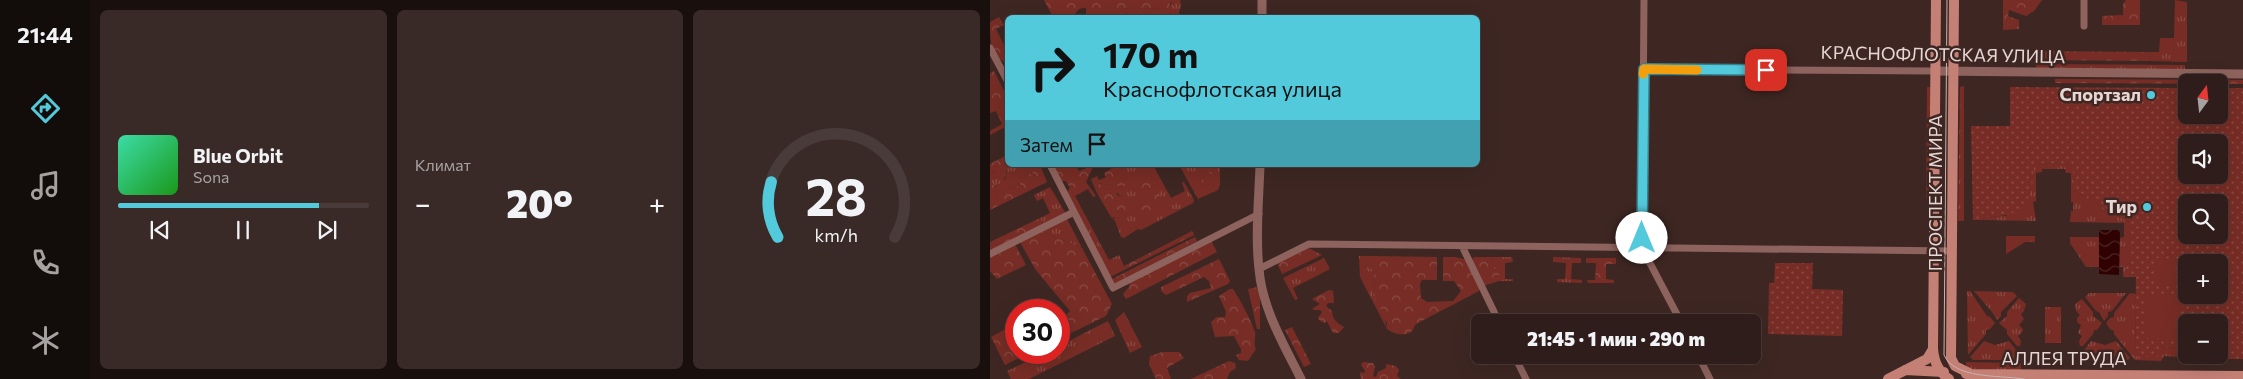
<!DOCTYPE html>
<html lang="ru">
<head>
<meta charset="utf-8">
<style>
	body { margin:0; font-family:Commissioner,sans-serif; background:#3a2a27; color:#f1f3f6; height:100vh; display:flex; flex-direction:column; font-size:19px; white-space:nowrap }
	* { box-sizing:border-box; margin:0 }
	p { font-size:16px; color:#a7a2a2 }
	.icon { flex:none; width:28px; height:28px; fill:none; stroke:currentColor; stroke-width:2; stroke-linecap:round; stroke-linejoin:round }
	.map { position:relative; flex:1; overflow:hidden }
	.panel { display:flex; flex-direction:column; gap:10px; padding:10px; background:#19100e; width:900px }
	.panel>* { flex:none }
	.guide { position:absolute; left:15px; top:15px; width:475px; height:152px; border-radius:8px; box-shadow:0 5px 20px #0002,0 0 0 1px #493b39; background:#53cadc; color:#111; overflow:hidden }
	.needle { width:32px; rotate:15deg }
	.fabs { position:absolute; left:1188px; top:74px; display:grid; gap:10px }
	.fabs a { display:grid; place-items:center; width:50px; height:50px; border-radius:8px; background:#2e1d1a; box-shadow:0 5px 20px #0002,0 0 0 1px #493b39; font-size:25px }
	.speed { position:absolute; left:15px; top:299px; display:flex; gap:10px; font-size:25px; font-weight:700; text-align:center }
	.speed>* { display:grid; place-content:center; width:65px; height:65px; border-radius:50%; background:#2e1d1a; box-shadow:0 5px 20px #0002,0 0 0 1px #493b39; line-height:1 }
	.speed .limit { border:8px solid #d22; background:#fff; color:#111 }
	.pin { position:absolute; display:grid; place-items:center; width:42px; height:42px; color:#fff; margin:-21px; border-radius:10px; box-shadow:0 2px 8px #0006 }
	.me { position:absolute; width:55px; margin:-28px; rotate:0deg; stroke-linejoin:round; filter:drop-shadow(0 0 4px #0008) }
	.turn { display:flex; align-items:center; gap:18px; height:105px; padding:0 15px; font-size:22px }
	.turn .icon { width:65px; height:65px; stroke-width:2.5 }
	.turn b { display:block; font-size:35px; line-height:42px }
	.then { display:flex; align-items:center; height:48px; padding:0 15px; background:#0003; gap:10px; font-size:19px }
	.big { font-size:38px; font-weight:800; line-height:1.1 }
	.panel .tile { flex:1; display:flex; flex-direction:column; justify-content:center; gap:8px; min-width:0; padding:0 18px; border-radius:8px; background:#3a2a27 }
	.panel .dial { align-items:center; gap:0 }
	.dial svg { height:130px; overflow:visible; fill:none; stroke:#493b39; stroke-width:7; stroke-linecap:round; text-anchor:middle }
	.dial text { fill:#f1f3f6; stroke:none }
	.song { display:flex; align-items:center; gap:15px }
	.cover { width:60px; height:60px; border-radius:8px; background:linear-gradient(135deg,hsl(160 70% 55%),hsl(120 70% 35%)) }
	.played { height:5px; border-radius:2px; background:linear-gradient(90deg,#53cadc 80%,#493b39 80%) }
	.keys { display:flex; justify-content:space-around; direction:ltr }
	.heat { display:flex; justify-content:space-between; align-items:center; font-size:28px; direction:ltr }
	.panel .tiles { flex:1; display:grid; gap:10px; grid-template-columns:repeat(3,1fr) }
	.trip { position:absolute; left:481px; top:314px; width:290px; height:50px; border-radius:8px; background:#2e1d1a; box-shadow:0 5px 20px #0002,0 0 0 1px #493b39; font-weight:800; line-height:50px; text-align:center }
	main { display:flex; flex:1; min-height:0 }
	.dock { display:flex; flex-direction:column; width:90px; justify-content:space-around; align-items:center; background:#120c0a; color:#a7a2a2 }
	.dock .icon { width:35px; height:35px }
	.dock .active { color:#53cadc }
	.dock b { font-size:22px; color:#f1f3f6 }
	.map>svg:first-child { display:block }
	.grass { fill:url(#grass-tufts) }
	.forest { fill:url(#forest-crowns) }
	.park { fill:url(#park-dots); fill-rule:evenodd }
	.garden { fill:#772d25 }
	.water { fill:url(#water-waves) }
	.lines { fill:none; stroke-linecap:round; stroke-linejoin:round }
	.minor { stroke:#8e635d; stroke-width:7 }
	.tertiary { stroke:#8e635d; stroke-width:9 }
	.secondary { stroke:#c58076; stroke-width:10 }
	.tram { stroke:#c5b4b0; stroke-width:1 }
	.route-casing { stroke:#36838f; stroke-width:12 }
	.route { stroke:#53cadc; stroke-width:9 }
	.slow { stroke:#f59e0b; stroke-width:9 }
	.poi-dot { fill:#53cadc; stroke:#3e2723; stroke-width:2 }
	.labels { text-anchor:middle; stroke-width:5; stroke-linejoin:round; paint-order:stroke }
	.street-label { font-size:18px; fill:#e7d7d4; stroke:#3e2723 }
	.poi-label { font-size:18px; font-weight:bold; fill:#e7d7d4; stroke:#3e2723; text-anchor:end }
</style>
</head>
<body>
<main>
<nav class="dock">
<b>21:44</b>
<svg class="icon active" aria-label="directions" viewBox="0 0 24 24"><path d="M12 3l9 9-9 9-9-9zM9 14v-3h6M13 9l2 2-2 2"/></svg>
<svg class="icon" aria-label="music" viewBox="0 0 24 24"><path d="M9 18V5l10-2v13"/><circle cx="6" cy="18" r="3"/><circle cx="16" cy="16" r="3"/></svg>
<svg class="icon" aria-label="phone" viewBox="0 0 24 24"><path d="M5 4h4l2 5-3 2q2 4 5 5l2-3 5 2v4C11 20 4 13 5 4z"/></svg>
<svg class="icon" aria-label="climate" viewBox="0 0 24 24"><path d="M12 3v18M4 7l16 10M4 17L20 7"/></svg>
</nav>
<section class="panel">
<div class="tiles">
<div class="tile">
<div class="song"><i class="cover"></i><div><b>Blue Orbit</b><p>Sona</p></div></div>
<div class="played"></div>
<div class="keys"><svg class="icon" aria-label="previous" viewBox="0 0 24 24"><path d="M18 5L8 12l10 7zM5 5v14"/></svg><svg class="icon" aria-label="pause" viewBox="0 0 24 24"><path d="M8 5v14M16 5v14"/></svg><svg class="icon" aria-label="next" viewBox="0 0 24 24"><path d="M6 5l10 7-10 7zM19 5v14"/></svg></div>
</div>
<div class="tile"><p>Климат</p>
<div class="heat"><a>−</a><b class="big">20°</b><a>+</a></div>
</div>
<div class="tile dial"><svg viewBox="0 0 100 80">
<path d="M14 69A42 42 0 1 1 86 69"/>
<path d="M14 69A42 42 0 0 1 10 35" stroke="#53cadc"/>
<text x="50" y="56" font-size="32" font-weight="700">28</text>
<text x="50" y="72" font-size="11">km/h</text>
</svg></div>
</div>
</section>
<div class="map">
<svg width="1253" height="379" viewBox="0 0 1253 379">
	<defs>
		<pattern id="grass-tufts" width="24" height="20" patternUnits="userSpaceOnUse" patternTransform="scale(1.25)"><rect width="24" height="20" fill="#772d25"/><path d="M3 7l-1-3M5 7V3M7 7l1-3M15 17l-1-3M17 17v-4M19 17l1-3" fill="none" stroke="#8a4b44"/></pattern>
		<pattern id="forest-crowns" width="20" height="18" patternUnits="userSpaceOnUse" patternTransform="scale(1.25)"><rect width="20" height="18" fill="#772d25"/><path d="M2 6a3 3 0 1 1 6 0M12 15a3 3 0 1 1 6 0" fill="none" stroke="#8a4b44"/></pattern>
		<pattern id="park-dots" width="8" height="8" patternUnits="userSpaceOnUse" patternTransform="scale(1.25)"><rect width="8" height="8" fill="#772d25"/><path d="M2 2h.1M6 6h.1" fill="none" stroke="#8a4b44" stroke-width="1.8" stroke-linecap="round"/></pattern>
		<pattern id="water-waves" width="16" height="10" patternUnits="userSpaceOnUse" patternTransform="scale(1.25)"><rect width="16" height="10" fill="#2f0101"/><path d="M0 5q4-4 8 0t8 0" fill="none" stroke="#4d2525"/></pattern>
	</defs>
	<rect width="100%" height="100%" fill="#3e2723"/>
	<path class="grass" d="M 180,0 L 190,0 L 191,5 L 188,17 L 181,17 L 181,14 C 168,17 141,22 133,9 L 142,8 L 177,9 L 181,5 Z
		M 1185,0 L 1197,2 L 1197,62 L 1160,61 L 1159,52 L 1169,52 L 1170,38 L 1184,38 Z
		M 1046,64 L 1195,65 L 1195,70 L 1046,69 Z
		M 974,86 L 974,221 L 968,221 L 970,87 Z
		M 1044,163 L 1083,164 L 1083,190 L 1139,222 L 1139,262 L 1136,267 L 1136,277 L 1133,277 L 1133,267 L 1129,267 L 1130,238 L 1134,237 L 1134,223 L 1080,222 L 1081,211 L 1083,211 L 1083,202 L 1081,202 L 1081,173 L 1076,173 L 1075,169 L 1052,169 L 1052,172 L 1046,173 L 1046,201 L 1043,202 L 1046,221 L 993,220 L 995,217 L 1016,216 Z
		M 18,165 L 45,165 C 44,180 19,191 6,197 L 4,194 L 6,184 L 0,185 L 0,172 L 7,171 L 15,180 Z
		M 129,165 L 163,165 L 181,198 L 195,191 L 192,183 L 194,182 L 204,200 L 203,203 L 151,230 L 148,229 L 134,238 L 131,237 L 125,221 L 121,217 L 125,219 L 127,212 L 130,210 L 133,212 L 133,197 C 127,195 123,186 116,185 C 114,184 111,186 108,185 L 107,193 L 102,182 L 131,187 L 137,186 L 137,181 L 129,177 Z
		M 189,165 L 230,165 L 230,185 L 228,190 L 208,199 Z
		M 60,187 L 76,214 L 53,225 L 50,218 L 60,213 L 53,198 L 47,201 L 44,195 Z
		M 94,213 L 119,260 L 129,255 L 134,266 L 138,268 L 120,277 L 88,216 Z
		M 77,219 L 92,248 L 52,231 Z
		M 1016,236 L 1045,236 L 1045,242 L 1035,242 L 1016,254 Z
		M 1080,237 L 1109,237 L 1109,267 L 1096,267 L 1080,243 Z
		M 369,256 L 383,256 L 380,258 L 380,266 L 384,273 L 385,301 L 393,311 L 397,329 L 370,277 Z
		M 502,257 L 522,257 L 523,262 L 515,263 L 515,279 L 523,279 L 523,281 L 509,281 L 507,271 L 500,266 L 504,260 Z
		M 563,257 L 591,258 L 591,263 L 582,263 L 581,279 L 592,280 L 592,283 L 567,282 L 567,279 L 575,279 L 576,263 L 563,262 Z
		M 334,258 L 340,269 L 303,288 L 308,299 L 305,300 L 293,278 Z
		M 977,291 L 980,291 L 997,316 L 1000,317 L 1005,323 L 1000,329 L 996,330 L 996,334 L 978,355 Z
		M 984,291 L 1023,292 L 1027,296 L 1011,312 L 1011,316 L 1007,320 L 1002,312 Z
		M 1099,293 L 1136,293 L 1122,311 L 1118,312 L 1118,316 L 1114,321 L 1109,312 L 1106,311 L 1095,297 Z
		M 1140,293 L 1146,294 L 1145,357 L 1171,347 L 1196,348 L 1190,357 L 1174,356 L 1171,361 L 1145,360 L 1124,334 L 1124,331 L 1120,329 L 1116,323 L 1120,318 L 1124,317 L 1124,313 Z
		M 1029,298 L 1036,304 L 1034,311 L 1031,314 L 1034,319 L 1029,325 L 1033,329 L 1032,333 L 1028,336 L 1031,341 L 1030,346 L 1027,346 L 1017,334 L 1017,330 L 1009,323 L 1017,316 L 1017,312 Z
		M 1092,299 L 1103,312 L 1103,316 L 1112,323 L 1107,330 L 1104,330 L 1103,334 L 1093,346 L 1090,346 L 1089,341 L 1092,336 L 1088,333 L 1091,325 L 1087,322 L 1087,318 L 1090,315 L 1086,311 L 1085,304 Z
		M 1055,307 L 1071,307 L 1071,343 L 1055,343 Z
		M 134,312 L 152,347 L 140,353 L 125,320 Z
		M 118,321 L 125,336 L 39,379 L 21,379 L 17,371 L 55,353 L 69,352 L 69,346 Z
		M 994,341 L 1005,345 L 1019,341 L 1029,354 L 1028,360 L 983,360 L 980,357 Z
		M 1101,341 L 1115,345 L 1126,341 L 1140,358 L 1138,360 L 1092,360 L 1091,354 Z
		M 976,362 L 1031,363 L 1031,370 L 976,369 Z"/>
	<path class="forest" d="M 54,0 L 180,0 L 180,9 L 177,9 L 142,8 L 133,9 C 139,19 159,17 169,16 L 169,13 L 181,13 L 181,17 L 92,17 L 96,14 L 96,8 C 86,7 88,13 82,17 L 63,17 Z
		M 1013,0 L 1052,0 L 1044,11 L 1036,16 L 1019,10 L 1018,16 L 1029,20 L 1029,29 L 1013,30 Z
		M 1136,0 L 1150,0 L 1150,25 L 1112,25 L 1112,16 L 1133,15 L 1133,4 Z
		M 9,17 L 14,25 L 6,29 L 17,51 L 17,64 C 0,55 0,40 0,22 Z
		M 1046,51 L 1159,52 L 1160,61 L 1046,60 Z
		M 4,71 L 17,97 L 17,126 L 0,135 L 0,131 L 12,124 L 6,111 L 0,113 L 0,73 Z
		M 1065,79 L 1253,80 L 1253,84 L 1065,83 Z
		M 937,87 L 943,87 L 941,197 L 936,199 Z
		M 17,155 L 18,165 L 14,180 L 7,181 L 7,171 L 0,172 L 0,164 Z
		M 45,165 L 50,165 L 57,182 L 0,210 L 0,185 L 6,184 L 4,194 L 6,197 L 30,185 L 31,176 L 42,174 Z
		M 63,165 L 86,165 L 89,171 L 104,165 L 96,182 L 106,196 L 103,197 L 98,189 L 85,196 L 94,213 L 88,216 L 77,192 L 80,188 L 76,181 L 71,181 Z
		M 119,165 L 129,165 L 129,177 L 137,181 L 137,186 L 131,187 L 102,182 L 101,179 L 107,176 L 109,180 L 116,177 L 114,173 L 121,169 Z
		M 146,165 L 161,165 L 162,167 L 159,172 L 160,176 L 163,177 L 164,183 L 169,188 L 168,196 L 174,208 L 169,212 L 159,210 L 156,218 L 151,218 L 145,214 L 145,210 L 154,202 L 156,197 L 151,192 Z
		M 212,165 L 219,165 L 222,168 L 221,165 L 228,165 L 228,184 L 226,187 L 213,190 L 213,181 L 217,178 L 222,180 L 224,174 L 221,174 Z
		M 114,184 L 126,188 L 127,195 L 137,198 L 135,212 L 127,211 L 127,218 L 121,217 L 107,193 L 108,185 Z
		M 50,218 L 53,225 L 0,252 L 0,242 Z
		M 52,231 L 92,248 L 122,304 L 116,316 L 69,339 L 69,322 L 80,311 L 45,269 L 30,242 Z
		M 202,231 L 204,235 L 138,268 L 134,266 Z
		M 205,237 L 207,241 L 125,284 L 122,279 Z
		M 221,241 L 227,252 L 136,299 L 133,294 L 139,287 L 140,282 Z
		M 25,244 L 36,265 L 7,279 L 0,271 L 0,256 Z
		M 319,248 L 332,255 L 292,274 L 287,263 Z
		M 383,256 L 447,257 L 447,280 L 432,280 L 430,284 L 431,298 L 437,302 L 463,301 L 471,291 L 464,281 L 453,281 L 453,257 L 465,257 L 477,260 L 490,288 L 489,291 L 426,324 C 424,326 424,328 422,331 C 416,337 403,334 397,329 L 397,323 L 392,315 L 393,311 L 385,304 L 384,273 L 380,266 L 380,258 Z
		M 484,257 L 502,257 L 504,260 L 500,266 L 509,273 L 509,281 L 493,286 L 481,261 Z
		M 596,258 L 626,258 L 626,264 L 616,264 L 616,279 L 624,280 L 624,283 L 598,283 L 597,280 L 605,280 L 606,263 L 596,263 Z
		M 229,259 L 240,281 L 238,284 L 197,302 L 197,296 L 200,293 L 221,288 L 219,281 L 214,277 L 176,295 L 171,291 L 171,287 Z
		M 267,287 L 270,296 L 270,329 L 267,329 L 258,289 Z
		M 240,289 L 243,289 C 250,300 262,321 265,333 C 266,339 263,343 266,349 L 258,361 L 249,360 L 246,355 L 251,353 L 251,349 L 244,336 L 225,337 L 221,322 L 227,317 L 235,317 L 236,312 L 229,296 Z
		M 339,290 L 343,291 L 344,303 L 338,303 L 336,306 L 342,311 C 342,319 347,323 354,327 L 349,333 L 343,333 L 337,321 L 335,323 L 330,321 L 328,318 L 332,312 L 330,310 L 323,310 L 323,308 L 330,304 L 322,299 Z
		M 23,325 L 26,331 L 26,352 L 32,353 L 33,356 L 15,365 L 1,337 Z
		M 302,327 L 321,364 L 314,367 L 295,330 Z
		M 172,352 L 189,352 L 194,358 L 177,368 L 181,379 L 166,379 L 159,364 L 160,356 Z
		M 239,361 L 245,363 L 246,368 L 240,372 L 237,379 L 201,379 Z
		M 373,362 L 383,363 L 385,367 L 383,376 L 386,377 L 388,372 L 396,368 L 396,364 L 406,366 L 409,370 L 407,376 L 411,379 L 371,379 L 370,372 L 374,373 L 375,371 L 371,365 Z"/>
	<path class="park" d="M 1020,87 L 1196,88 L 1196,115 L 1229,115 L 1229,88 L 1253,88 L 1253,359 L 1223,359 L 1223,355 L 1229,355 L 1229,322 L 1196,322 L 1196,348 L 1171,347 L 1171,357 L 1145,357 L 1146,277 L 1136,277 L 1136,267 L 1139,262 L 1139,222 L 1083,190 L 1083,164 L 1044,163 C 1043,201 1036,217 995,217 L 993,220 L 983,220 L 981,126 L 1020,126 ZM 1196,142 L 1229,142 L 1229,175 L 1196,175 ZM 1196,202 L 1229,202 L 1229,235 L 1196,235 ZM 1196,262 L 1229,262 L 1229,295 L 1196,295 Z
		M 785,263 L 823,263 L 822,289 L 853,290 L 852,336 L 778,334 L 779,283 L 784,283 Z"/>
	<path class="garden" d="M 1165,258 L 1185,259 L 1184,286 L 1165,285 Z
		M 1155,294 L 1190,295 L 1190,339 L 1154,338 Z"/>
	<path class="water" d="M 1109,230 L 1130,230 L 1129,275 L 1109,274 Z"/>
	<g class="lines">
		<path class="minor" d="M 654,0 L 652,248 L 691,322
			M 1094,26 L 1094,0
			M 0,48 L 18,82
			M 654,69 L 945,71
			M 60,165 L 123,288 L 269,214
			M 472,246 L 509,322
			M 0,254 L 84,212
			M 269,269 L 319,244 L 962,251
			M 524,355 L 536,379
			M 708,355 L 720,379"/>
		<path class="tertiary" d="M 272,18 L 272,0
			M 945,71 L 1253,74
			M 270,165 C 269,199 265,235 269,269 C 272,308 294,345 311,379"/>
		<path class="secondary" d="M 946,0 L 943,349 C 944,362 948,372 959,379
			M 964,0 L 961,358 L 965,366 L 983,375
			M 915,370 L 954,372
			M 976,374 L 1253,376
			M 898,379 L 937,359 L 943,349"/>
		<path class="tram" d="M 957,0 L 954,355 C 965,379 1007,375 1034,379"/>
	</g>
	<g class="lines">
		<g class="route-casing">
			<path id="route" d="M 652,238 L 654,69 L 776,70"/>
		</g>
		<use href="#route" class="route"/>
		<path class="slow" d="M 653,74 L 654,69 L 707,70"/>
	</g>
	<g class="poi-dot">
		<circle cx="1161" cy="95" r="5"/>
		<circle cx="1157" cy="207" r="5"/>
	</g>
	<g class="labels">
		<g class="street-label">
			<text transform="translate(953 55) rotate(1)" y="6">КРАСНОФЛОТСКАЯ УЛИЦА</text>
			<text transform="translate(946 193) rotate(-90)" y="6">ПРОСПЕКТ МИРА</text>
			<text x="1074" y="365">АЛЛЕЯ ТРУДА</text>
		</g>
		<g class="poi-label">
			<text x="1151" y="101">Спортзал</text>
			<text x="1147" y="213">Тир</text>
		</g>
	</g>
</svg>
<div class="fabs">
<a><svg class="needle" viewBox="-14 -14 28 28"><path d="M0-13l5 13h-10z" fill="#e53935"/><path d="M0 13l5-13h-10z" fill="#a7a2a2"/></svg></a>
<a><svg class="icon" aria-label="sound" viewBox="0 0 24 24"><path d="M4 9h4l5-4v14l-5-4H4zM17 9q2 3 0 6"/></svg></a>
<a><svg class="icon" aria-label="search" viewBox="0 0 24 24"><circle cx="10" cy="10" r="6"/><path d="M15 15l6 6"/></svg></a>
<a>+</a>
<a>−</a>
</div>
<div class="speed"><div class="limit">30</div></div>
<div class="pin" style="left:776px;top:70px;background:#d93025"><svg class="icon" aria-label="arrive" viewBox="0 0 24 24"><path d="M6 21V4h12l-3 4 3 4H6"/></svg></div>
<svg class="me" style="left:652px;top:238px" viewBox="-20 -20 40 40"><circle r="19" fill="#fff"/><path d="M0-13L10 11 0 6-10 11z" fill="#53cadc"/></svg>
<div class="trip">21:45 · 1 мин · 290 m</div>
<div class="guide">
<div class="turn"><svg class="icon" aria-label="right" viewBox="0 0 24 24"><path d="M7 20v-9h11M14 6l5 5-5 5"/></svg><div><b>170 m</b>Краснофлотская улица</div></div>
<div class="then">Затем<svg class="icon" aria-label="arrive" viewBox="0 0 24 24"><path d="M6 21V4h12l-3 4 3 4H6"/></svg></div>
</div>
</div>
</main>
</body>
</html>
